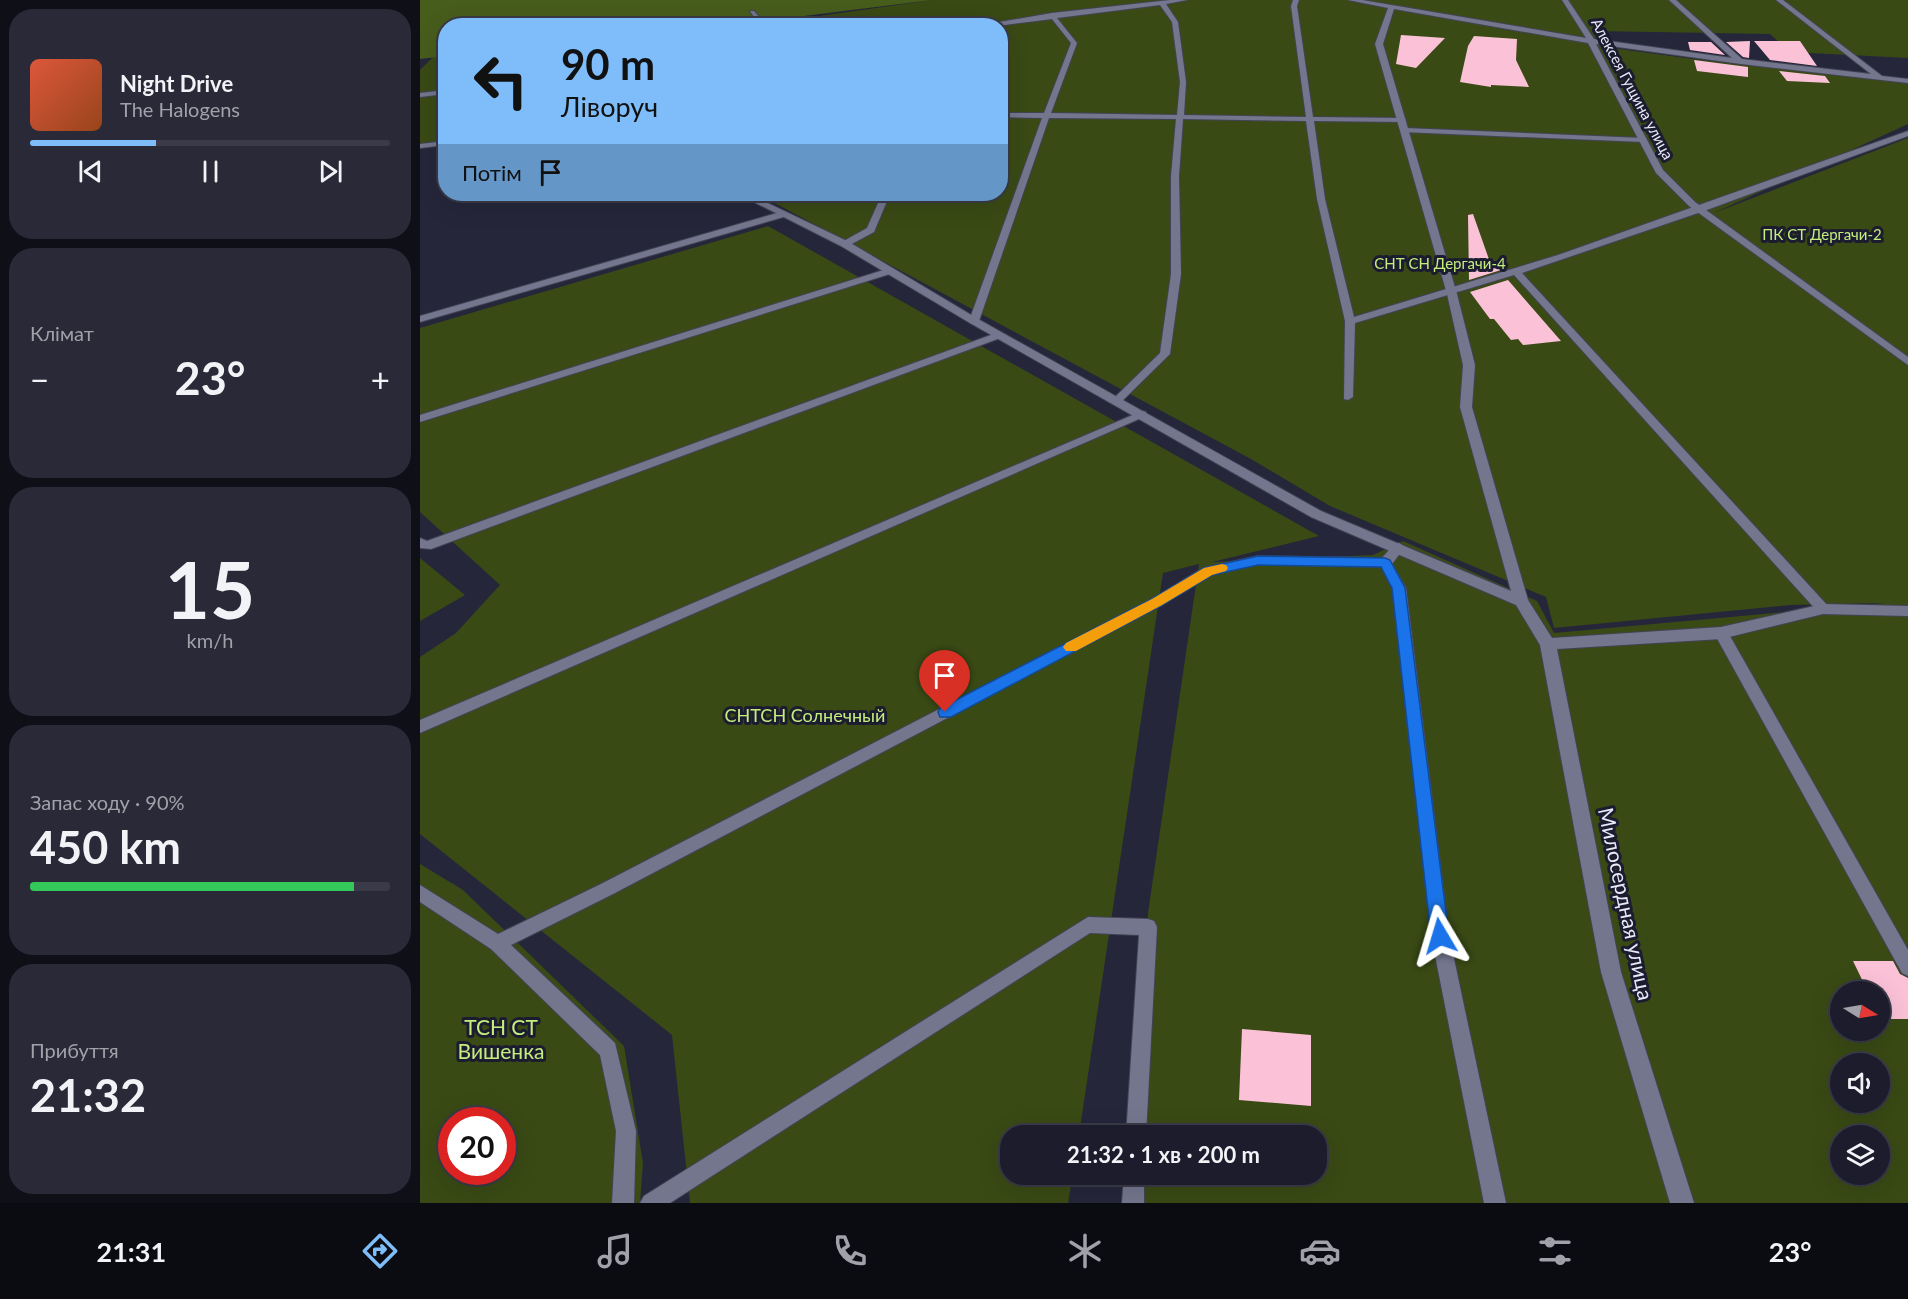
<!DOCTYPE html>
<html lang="uk">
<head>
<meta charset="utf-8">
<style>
	body { margin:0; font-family:Lato,sans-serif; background:#292938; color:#f1f3f6; height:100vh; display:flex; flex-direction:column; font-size:22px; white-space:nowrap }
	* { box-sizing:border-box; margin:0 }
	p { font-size:20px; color:#a0a1a9 }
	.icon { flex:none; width:33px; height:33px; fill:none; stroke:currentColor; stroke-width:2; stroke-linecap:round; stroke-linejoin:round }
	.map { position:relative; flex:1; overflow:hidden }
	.details { display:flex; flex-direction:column; gap:9px; padding:9px; background:#0f0f18; width:420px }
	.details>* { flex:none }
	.banner { position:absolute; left:18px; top:18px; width:570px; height:183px; border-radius:24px; box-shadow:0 6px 24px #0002,0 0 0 2px #3a3a48; background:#7ebdf9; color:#111; overflow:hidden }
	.needle { width:39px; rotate:101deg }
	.controls { position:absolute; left:1410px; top:981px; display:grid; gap:12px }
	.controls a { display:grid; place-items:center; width:60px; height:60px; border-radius:50%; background:#1c1c2c; box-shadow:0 6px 24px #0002,0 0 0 2px #3a3a48; font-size:30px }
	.speed { position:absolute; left:18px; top:1107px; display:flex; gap:12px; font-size:30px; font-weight:700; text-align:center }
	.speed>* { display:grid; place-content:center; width:78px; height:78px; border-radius:50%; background:#1c1c2c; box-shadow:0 6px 24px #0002,0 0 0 2px #3a3a48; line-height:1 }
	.speed .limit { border:9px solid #d22; background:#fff; color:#111 }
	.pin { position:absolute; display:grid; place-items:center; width:51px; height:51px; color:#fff; margin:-62px -26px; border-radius:50% 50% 50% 0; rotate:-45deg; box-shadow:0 0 6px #0007 }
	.pin .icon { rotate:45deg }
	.me { position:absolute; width:66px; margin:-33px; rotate:353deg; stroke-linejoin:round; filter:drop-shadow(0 0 4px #0008) }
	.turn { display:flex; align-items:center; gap:21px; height:126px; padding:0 24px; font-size:27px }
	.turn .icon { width:78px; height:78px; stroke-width:2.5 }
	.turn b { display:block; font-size:42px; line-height:51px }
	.then { display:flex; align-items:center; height:57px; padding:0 24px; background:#0003; gap:12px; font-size:22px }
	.big { font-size:45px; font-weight:700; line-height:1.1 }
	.details .widget { flex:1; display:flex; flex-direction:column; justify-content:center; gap:9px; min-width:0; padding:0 21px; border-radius:24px; background:#292938 }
	.details .dial { align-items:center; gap:0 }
	.dial b { font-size:78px; line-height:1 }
	.song { display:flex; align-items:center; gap:18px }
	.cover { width:72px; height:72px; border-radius:9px; background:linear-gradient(135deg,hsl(10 70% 55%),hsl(20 70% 35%)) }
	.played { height:6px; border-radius:3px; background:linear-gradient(90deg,#7ebdf9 35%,#3a3a48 35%) }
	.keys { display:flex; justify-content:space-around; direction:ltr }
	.heat { display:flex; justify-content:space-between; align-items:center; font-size:33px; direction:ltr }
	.charge { height:9px; border-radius:4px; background:linear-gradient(90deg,#34c759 90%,#3a3a48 0) }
	.trip { position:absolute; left:580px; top:1125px; width:327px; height:60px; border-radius:24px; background:#1c1c2c; box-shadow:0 6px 24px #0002,0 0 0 2px #3a3a48; font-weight:700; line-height:60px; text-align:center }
	.tabs { display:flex; height:96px; justify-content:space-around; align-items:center; background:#0b0b12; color:#a0a1a9 }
	.tabs .icon { width:42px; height:42px }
	.tabs .selected { color:#7ebdf9 }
	.tabs b { font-size:27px; color:#f1f3f6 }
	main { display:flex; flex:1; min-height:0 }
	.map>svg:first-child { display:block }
	.green { fill:#394a15; fill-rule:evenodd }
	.forest { fill:#475d1c }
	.building { fill:#fbc2d7 }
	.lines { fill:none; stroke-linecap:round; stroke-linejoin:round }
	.lane-casing { stroke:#434355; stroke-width:2 }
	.street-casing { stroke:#434355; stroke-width:2 }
	.lane { fill:#74768e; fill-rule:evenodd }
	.street { fill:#74768e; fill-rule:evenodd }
	.route { fill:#1a73e8; stroke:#114b97; stroke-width:1.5 }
	.slow { fill:#f59e0b }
	.labels { text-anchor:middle; stroke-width:6; stroke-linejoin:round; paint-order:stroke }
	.far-street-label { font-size:15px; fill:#e9eaf8; stroke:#1c1c30 }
	.far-park-label { font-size:15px; fill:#c4ed7d; stroke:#1c1c30 }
	.park-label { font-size:18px; fill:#c4ed7d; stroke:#1c1c30 }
	.near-street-label { font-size:21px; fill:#e9eaf8; stroke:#1c1c30 }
	.near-park-label { font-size:21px; fill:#c4ed7d; stroke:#1c1c30 }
</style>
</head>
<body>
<main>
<section class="details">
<div class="widget">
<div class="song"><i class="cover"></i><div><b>Night Drive</b><p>The Halogens</p></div></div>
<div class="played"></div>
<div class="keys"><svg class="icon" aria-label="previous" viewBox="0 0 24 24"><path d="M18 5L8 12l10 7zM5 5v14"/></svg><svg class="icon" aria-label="pause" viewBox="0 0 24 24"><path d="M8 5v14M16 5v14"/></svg><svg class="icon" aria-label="next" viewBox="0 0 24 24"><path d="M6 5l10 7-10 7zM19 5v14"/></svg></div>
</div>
<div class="widget"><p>Клімат</p>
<div class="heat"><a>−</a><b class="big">23°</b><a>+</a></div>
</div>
<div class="widget dial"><b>15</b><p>km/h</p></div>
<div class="widget"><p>Запас ходу · 90%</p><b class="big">450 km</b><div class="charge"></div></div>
<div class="widget"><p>Прибуття</p><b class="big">21:32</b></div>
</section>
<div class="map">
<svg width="1488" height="1203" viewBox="0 0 1488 1203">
	<rect width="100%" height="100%" fill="#25263a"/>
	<path class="green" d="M 512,0 L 1488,0 L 1488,58 L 1370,52 L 1350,34 L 1174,31 L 1184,47 L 1273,59 L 1488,82 L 1488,124 L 1294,213 L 1488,138 L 1488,1203 L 725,1203 L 725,1175 L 897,1174 L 897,1136 L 726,1135 L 728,913 L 779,564 L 743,573 L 659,1135 L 591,1136 L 591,1174 L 653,1175 L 648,1203 L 270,1203 L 252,1035 L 0,834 L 0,657 L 36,633 L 80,585 L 0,512 L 0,328 L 348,226 L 899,536 L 792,562 L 953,555 L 983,541 L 1117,601 L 1134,633 L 1465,603 L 1371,605 L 1134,628 L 1126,597 L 910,506 L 831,459 L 338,194 L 580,194 L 580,26 L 180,25 L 338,7 L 350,23 ZM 1420,992 L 1460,992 L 1460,1030 L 1420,1030 ZM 1420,1064 L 1460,1064 L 1460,1102 L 1420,1102 ZM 1420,1136 L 1460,1136 L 1460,1174 L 1420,1174 Z
		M 25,45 L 25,146 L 0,148 L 0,70 Z
		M 0,558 L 45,595 L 0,621 Z
		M 0,864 L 43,890 L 204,1046 L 223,1163 L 220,1203 L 0,1203 ZM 32,1120 L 82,1120 L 82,1172 L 32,1172 Z"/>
	<path class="forest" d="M 0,0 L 512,0 L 305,26 L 26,26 L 25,56 L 0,59 Z"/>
	<path class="building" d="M 981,35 L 1025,38 L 996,68 L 976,64 Z
		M 1054,36 L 1097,39 L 1096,60 L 1109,87 L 1071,85 L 1071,87 L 1040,82 L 1048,46 Z
		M 1330,41 L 1329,58 L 1323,57 L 1306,42 Z
		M 1334,41 L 1380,41 L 1397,66 L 1350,60 Z
		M 1268,42 L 1291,42 L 1305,55 L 1270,50 Z
		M 1274,60 L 1328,67 L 1328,77 L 1277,71 Z
		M 1359,71 L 1405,76 L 1410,83 L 1367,81 Z
		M 1053,214 L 1071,265 L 1080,266 L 1081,270 L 1049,280 L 1048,215 Z
		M 1088,280 L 1141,341 L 1103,345 L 1098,339 L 1091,340 L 1074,319 L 1070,319 L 1050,292 Z
		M 1433,961 L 1473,961 L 1480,974 L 1488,978 L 1488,1019 L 1460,1019 L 1460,992 L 1448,992 Z
		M 822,1029 L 891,1035 L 891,1106 L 819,1100 Z"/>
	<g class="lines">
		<g class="lane-casing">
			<path id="lane" d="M 750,0 L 767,0 L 746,4 L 758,22 L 766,82 L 764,115 L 886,117 L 871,6 L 873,0 L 879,0 L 877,6 L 893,117 L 982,118 L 986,120 L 982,122 L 894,121 L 905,199 L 934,317 L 1138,255 L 1488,131 L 1488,136 L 1284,211 L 1102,273 L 1408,606 L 1410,609 L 1408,612 L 1398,612 L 1094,275 L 935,323 L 933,397 L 928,400 L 924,399 L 925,321 L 897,199 L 886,121 L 763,119 L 759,176 L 761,274 L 750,354 L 701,402 L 697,403 L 692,400 L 740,353 L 751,274 L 751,176 L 756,119 L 629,118 L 559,321 L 554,324 L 550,323 L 549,321 L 622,118 L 580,117 L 580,113 L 624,113 L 651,43 L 632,19 L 577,26 L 556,26 L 632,13 ZM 740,5 L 752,22 L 760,82 L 757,115 L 631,113 L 657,43 L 637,18 Z
				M 330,11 L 334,11 L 347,26 L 340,26 Z
				M 26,90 L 26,94 L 0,97 L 0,93 Z
				M 985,128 L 1223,138 L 1227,140 L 1223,142 L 982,132 L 981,130 Z
				M 26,141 L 26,145 L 0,148 L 0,144 Z
				M 462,194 L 470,194 L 454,232 L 428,246 L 422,246 L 422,242 L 447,228 Z
				M 364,211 L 368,214 L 367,216 L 0,322 L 0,316 Z
				M 470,268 L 475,271 L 473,273 L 0,422 L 0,415 Z
				M 579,332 L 584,335 L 583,337 L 11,549 L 0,548 L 0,538 L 7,541 Z
				M 722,411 L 726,412 L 726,416 L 0,733 L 0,720 Z
				M 979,543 L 985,547 L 972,564 L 986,588 L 1029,935 L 1086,1203 L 1064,1203 L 1011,935 L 972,588 L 961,567 L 838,564 L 792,575 L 742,605 L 193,894 L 91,945 L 195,1043 L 216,1131 L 214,1203 L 192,1203 L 196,1131 L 180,1055 L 71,949 L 0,902 L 0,885 L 78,934 L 181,884 L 732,599 L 783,568 L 838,556 L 962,558 L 974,544 Z
				M 1301,628 L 1306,629 L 1488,950 L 1488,976 L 1482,973 L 1294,633 L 1296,629 Z
				M 668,917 L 728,919 L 734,921 L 737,927 L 726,1136 L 706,1136 L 719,935 L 670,933 L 250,1203 L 220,1203 L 224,1196 Z
				M 704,1174 L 724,1174 L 724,1203 L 702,1203 Z"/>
		</g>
		<g class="street-casing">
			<path id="street" d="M 928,0 L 942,0 L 1166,38 L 1142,0 L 1148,0 L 1174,39 L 1312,58 L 1249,0 L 1256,0 L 1322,59 L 1451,74 L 1356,0 L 1363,0 L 1462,76 L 1488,79 L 1488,83 L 1321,64 L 1176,44 L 1243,170 L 1275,202 L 1488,357 L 1488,365 L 1269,206 L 1236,173 L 1168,43 L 974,9 L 963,44 L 1037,294 L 1055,365 L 1052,407 L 1108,600 L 1132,638 L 1301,627 L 1403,604 L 1488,606 L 1488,616 L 1403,614 L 1301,639 L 1137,649 L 1201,972 L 1274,1203 L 1250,1203 L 1181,972 L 1120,645 L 1096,605 L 891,517 L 550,323 L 421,246 L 318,194 L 329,194 L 429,242 L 558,319 L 901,511 L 1091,591 L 1040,407 L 1043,365 L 1027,294 L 955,44 L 968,8 Z"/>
		</g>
		<use href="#lane" class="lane"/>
		<use href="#street" class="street"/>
	</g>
	<path class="route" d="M 838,556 L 965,558 L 970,560 L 985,588 L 1029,936 L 1026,941 L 1020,944 L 1013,941 L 1011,936 L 972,588 L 961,567 L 838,565 L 792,575 L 742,605 L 531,717 L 520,717 L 518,712 L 520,708 L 732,599 L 784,568 Z"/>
	<path class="slow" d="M 802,564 L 806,565 L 808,568 L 806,571 L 792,575 L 742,605 L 656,651 L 646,651 L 643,647 L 646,643 L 732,599 L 784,568 Z"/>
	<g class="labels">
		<g class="far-street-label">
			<text transform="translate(1212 89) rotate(62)" y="5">Алексея Гущина улица</text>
		</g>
		<g class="far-park-label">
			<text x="1402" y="240">ПК СТ Дергачи-2</text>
			<text x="1020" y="269">СНТ СН Дергачи-4</text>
		</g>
		<g class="park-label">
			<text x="385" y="722">СНТСН Солнечный</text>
		</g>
		<g class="near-street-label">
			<text transform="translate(1205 904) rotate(78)" y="7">Милосердная улица</text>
		</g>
		<g class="near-park-label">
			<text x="81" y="1035">ТСН СТ<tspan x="81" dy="24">Вишенка</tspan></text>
		</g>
	</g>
</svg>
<div class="controls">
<a><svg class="needle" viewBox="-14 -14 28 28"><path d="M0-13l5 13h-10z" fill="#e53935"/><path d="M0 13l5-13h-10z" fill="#a0a1a9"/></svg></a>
<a><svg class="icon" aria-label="sound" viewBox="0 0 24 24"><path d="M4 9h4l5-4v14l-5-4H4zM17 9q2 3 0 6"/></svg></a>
<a><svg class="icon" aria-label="layers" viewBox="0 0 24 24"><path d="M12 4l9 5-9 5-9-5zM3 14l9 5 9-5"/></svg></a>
</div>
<div class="speed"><div class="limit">20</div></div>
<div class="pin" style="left:525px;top:712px;background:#d93025"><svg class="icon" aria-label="arrive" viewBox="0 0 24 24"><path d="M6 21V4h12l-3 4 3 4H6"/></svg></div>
<svg class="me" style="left:1020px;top:936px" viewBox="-20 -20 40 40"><path d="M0-17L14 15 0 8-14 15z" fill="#1a73e8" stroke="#fff" stroke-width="4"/></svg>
<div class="trip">21:32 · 1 хв · 200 m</div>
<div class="banner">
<div class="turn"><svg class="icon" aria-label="left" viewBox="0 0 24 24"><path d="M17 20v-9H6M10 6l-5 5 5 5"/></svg><div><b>90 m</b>Ліворуч</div></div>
<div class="then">Потім<svg class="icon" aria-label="arrive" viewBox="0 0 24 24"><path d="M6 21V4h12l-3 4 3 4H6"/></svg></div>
</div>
</div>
</main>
<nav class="tabs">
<b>21:31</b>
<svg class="icon selected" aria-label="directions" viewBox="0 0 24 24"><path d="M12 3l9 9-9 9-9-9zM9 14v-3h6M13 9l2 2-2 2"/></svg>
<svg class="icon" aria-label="music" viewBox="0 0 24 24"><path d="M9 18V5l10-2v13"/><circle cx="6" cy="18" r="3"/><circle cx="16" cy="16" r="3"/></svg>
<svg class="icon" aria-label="phone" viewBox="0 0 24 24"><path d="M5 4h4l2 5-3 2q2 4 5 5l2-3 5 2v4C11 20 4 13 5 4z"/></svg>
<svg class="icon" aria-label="climate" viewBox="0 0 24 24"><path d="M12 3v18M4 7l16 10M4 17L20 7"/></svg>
<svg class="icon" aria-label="car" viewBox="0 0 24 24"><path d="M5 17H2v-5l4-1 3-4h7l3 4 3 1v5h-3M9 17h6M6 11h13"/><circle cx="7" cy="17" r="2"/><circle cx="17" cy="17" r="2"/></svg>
<svg class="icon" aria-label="filters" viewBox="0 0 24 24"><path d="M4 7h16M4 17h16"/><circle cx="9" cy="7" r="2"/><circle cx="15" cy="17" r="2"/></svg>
<b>23°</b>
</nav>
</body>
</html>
